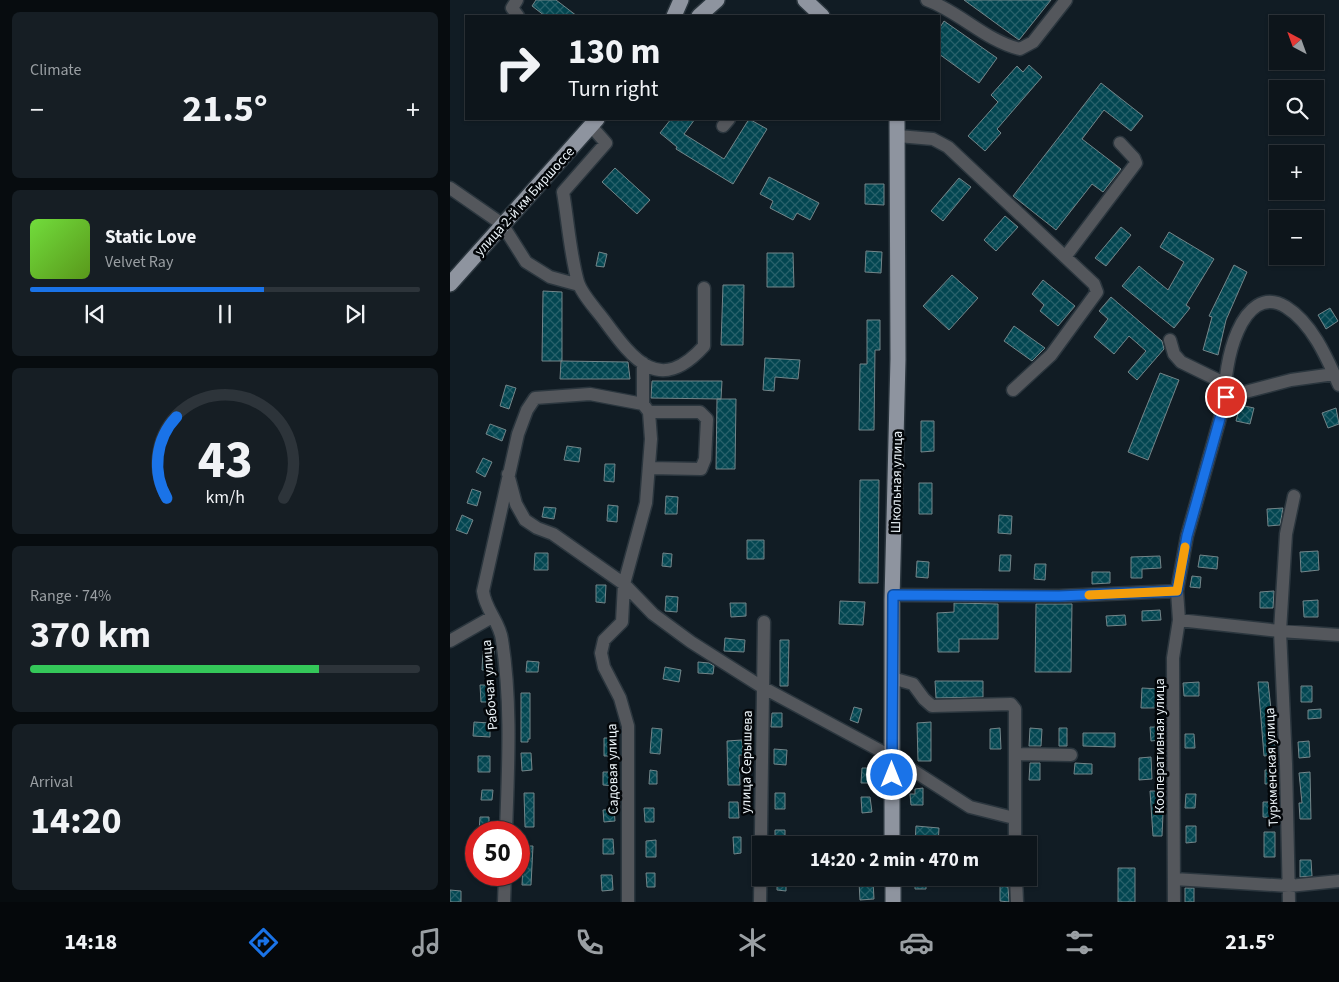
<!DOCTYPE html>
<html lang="en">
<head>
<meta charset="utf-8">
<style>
	body { margin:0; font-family:"Source Sans 3",sans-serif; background:#161e24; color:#f1f3f6; height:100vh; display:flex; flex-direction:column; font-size:19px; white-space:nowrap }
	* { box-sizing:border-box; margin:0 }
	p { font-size:16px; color:#9a9fa3 }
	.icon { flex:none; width:28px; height:28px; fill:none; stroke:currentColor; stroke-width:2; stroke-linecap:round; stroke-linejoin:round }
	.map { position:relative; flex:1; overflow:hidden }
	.drawer { display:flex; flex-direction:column; gap:12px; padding:12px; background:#070c0f; width:450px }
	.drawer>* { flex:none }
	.hud { position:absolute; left:15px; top:15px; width:475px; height:105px; border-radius:0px; box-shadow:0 1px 4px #0004,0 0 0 1px #2d343a; background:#0d151b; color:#f1f3f6; overflow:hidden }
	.needle { width:32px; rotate:319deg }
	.controls { position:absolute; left:819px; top:15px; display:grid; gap:10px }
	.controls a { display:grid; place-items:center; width:55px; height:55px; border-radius:0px; background:#0d151b; box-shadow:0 1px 4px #0004,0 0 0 1px #2d343a; font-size:25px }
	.speed { position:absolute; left:15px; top:821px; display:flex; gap:10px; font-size:25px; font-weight:700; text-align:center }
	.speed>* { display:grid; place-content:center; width:65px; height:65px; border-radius:50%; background:#0d151b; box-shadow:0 1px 4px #0004,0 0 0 1px #2d343a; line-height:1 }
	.speed .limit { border:8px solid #d22; background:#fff; color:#111 }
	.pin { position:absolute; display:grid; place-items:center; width:42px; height:42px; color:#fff; margin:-21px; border:2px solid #fff; border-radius:50%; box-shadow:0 1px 5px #0007 }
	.me { position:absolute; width:55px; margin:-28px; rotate:0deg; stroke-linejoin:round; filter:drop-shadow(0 0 4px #0008) }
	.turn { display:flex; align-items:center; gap:18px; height:105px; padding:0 20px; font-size:22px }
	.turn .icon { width:65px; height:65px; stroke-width:2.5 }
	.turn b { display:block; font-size:35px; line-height:42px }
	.big { font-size:38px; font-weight:700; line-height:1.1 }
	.drawer .widget { flex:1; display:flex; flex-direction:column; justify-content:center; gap:8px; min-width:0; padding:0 18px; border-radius:8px; background:#161e24 }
	.drawer .dial { align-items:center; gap:0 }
	.dial svg { height:130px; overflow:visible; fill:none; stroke:#2d343a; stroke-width:7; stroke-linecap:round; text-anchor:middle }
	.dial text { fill:#f1f3f6; stroke:none }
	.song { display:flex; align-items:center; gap:15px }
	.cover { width:60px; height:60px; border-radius:8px; background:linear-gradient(135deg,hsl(100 70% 55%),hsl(90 70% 35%)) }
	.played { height:5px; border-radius:2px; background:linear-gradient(90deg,#1a73e8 60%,#2d343a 60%) }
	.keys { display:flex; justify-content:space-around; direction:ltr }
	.heat { display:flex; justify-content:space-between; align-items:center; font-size:28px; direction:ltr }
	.charge { height:8px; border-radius:4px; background:linear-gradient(90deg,#34c759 74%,#2d343a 0) }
	.trip { position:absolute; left:302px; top:836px; width:285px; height:50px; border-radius:0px; background:#0d151b; box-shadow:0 1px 4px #0004,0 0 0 1px #2d343a; font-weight:700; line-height:50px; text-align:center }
	.tabs { display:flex; height:80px; justify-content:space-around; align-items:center; background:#05080b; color:#9a9fa3 }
	.tabs .icon { width:35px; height:35px }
	.tabs .active { color:#1a73e8 }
	.tabs b { font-size:22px; color:#f1f3f6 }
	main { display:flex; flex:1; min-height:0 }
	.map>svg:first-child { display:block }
	.building { fill:url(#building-cross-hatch); stroke:#738589 }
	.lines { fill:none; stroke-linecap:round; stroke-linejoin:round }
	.minor-casing { stroke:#2b363e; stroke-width:15 }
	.major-casing { stroke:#2b363e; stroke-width:18 }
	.minor { stroke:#54575c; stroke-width:12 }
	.major { stroke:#8e949f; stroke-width:15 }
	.route-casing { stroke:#114b97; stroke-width:12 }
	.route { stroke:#1a73e8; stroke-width:9 }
	.slow { stroke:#f59e0b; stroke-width:9 }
	.labels { text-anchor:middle; stroke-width:5; stroke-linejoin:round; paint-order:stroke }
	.street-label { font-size:14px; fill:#ecf4f9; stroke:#030609 }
</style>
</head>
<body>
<main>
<section class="drawer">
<div class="widget"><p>Climate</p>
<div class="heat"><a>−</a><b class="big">21.5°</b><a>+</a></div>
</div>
<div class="widget">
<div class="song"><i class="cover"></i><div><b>Static Love</b><p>Velvet Ray</p></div></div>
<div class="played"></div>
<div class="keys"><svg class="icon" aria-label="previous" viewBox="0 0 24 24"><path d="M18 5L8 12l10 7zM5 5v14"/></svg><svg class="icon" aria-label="pause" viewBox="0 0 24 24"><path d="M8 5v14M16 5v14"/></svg><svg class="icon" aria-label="next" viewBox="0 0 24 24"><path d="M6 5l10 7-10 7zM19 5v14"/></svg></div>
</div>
<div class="widget dial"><svg viewBox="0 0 100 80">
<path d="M14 69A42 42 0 1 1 86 69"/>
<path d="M14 69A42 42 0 0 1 20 19" stroke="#1a73e8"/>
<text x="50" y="56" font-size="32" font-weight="700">43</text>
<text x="50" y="72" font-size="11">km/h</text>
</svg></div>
<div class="widget"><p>Range · 74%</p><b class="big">370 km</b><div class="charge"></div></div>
<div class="widget"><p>Arrival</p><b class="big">14:20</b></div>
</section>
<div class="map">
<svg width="889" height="902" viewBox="0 0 889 902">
	<defs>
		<pattern id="building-cross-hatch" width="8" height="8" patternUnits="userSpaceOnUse" patternTransform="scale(1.25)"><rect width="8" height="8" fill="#034651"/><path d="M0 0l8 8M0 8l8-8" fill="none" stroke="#28616b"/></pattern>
	</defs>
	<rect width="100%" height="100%" fill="#111c24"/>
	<path class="building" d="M 86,0 L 106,0 L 127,16 L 95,16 L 82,6 Z
		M 514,0 L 601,0 L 569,40 Z
		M 494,21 L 547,58 L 529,83 L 489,54 L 489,29 Z
		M 579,65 L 592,77 L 547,129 L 551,133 L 535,151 L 518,136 L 548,102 L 541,95 L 567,66 L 573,72 Z
		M 651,83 L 693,116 L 681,131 L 654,110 L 632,139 L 671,169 L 653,192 L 642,184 L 606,230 L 563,196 Z
		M 221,119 L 245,119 L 234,134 L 274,159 L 299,119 L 317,129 L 283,184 L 226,149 L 227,147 L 210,133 Z
		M 165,168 L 200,200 L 187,214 L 152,182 Z
		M 319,177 L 369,203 L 360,220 L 347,213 L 343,220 L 320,208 L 323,201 L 310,194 Z
		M 509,178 L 521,187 L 493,221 L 481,211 Z
		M 415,184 L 434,184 L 434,205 L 415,204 Z
		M 555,216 L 568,227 L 546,251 L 534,240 Z
		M 671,227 L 681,235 L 656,266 L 645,258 Z
		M 719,232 L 764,259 L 736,305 L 740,308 L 724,328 L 672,286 L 689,266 L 718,290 L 734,262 L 710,247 Z
		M 416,251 L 432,252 L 431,273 L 415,272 Z
		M 149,252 L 157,254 L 154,267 L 146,266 Z
		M 317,253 L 343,253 L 344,287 L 317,287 Z
		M 784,265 L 797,272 L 776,320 L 768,355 L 753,350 L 762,317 L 759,316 Z
		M 502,275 L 528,298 L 499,330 L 473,306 Z
		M 593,280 L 625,306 L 608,326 L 590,311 L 594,305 L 582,294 Z
		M 273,285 L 294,285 L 293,345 L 271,345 Z
		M 93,291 L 112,292 L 112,361 L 92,361 Z
		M 661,297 L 712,341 L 714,349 L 687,380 L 678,372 L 696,351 L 679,336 L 664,354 L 644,337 L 658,319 L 649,311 Z
		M 880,308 L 888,321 L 876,329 L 868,315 Z
		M 417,320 L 430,320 L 430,350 L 425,350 L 424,430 L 409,430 L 410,364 L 417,364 Z
		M 564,326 L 595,348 L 582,361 L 554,341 Z
		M 315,358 L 350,360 L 348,379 L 325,377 L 324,391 L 313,390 Z
		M 111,361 L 178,362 L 180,379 L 110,379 Z
		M 710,373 L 729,380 L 698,460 L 678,452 Z
		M 202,381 L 272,381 L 271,399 L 201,398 Z
		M 56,385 L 66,388 L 59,409 L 50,406 Z
		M 267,399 L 286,399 L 285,469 L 266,469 Z
		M 790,405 L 804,408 L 800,424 L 786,421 Z
		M 886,408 L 889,424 L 878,428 L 872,413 Z
		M 471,421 L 484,421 L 484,451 L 471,452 Z
		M 40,424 L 56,430 L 52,441 L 36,434 Z
		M 117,446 L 131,448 L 129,462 L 114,460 Z
		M 33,458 L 42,462 L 35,477 L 26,472 Z
		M 155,464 L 165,464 L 164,482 L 154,481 Z
		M 410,480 L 429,480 L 428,583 L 409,583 Z
		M 469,483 L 482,483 L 482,514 L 469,514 Z
		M 22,489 L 31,492 L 27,506 L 17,503 Z
		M 216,496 L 228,497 L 227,514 L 215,514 Z
		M 158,505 L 168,506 L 167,522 L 157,521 Z
		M 94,507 L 106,508 L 104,519 L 92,517 Z
		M 833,508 L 830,525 L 818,526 L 817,509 Z
		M 12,515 L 23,520 L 17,534 L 6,530 Z
		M 549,515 L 562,516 L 561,534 L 548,533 Z
		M 297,540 L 314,540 L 314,559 L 297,559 Z
		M 868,551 L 869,570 L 851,572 L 850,552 Z
		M 85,553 L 98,553 L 98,570 L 84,570 Z
		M 213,553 L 222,554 L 221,567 L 212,566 Z
		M 550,555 L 561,555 L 560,571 L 549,571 Z
		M 750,555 L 768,557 L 767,569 L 748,567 Z
		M 710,556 L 711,568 L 692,569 L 692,578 L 681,578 L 681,557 Z
		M 467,561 L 479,562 L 478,578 L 466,577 Z
		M 585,564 L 596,564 L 595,580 L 584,579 Z
		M 642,572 L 660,572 L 660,583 L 642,584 Z
		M 742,576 L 751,577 L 750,588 L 740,587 Z
		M 146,585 L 156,585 L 155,603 L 146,602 Z
		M 824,591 L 823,608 L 810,608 L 810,592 Z
		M 216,596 L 228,597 L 227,612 L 215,611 Z
		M 868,600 L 868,617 L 854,617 L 853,601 Z
		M 390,601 L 415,602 L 413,625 L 389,624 Z
		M 280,603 L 296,603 L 296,616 L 281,617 Z
		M 504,603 L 548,604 L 548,639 L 509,639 L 509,652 L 488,652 L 487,613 L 504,612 Z
		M 586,604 L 622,604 L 621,672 L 585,672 Z
		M 710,610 L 711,620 L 692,621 L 692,611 Z
		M 675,615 L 676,625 L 657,626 L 656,616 Z
		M 275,638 L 295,640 L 294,652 L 274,651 Z
		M 330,640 L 339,640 L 338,686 L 330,686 Z
		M 33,651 L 44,651 L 43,670 L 32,670 Z
		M 77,661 L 89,662 L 88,672 L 76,672 Z
		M 248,662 L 259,663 L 264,666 L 263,674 L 248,673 Z
		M 215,667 L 231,670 L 229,682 L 213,679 Z
		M 485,681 L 533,681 L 533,697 L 486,698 Z
		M 749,682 L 749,696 L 734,696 L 733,683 Z
		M 808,682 L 818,682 L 826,755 L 814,756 Z
		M 30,685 L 41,685 L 42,702 L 31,702 Z
		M 851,686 L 862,686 L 862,702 L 851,702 Z
		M 692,688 L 710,689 L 709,708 L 691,708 Z
		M 71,693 L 80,693 L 80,739 L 78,739 L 78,742 L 71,742 Z
		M 404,707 L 412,709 L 408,723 L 400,720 Z
		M 871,709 L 871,718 L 858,719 L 858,710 Z
		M 322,713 L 332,713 L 332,727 L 321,727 Z
		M 24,722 L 40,723 L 40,737 L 23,736 Z
		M 481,722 L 481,761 L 468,761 L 467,723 Z
		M 700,727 L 710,727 L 710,740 L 701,741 Z
		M 202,728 L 212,729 L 210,754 L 200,753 Z
		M 550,728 L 551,749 L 540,749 L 540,729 Z
		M 580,728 L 592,729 L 591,746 L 579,746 Z
		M 609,728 L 617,728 L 617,746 L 609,746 Z
		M 633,733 L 665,733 L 665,747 L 633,746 Z
		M 735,734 L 744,734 L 745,748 L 735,748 Z
		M 154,738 L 164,738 L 164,756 L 154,756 Z
		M 292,740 L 293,755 L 289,755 L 290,785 L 278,785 L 277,741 Z
		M 859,741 L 860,757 L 849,758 L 848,742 Z
		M 324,749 L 337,750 L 336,765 L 324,764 Z
		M 71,753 L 81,753 L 82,770 L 72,771 Z
		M 28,756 L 40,756 L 40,772 L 28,772 Z
		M 701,757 L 702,779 L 689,780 L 689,758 Z
		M 580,763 L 590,763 L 590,780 L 579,780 Z
		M 625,763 L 642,764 L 642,774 L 624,774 Z
		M 412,768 L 422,768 L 421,783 L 411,783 Z
		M 200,770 L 207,771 L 207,784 L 199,784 Z
		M 815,770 L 824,770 L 824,784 L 815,784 Z
		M 153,772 L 165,772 L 165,786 L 153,785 Z
		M 860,772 L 861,819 L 850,819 L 849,803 L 852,803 L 849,773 Z
		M 473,788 L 473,805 L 461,805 L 460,794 L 465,794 L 465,789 Z
		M 32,790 L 43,790 L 42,800 L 31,800 Z
		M 700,791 L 714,791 L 712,836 L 703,836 Z
		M 74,793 L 84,793 L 84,827 L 75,827 Z
		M 325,793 L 335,793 L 335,809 L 325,809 Z
		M 736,794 L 746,794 L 745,808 L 735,808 Z
		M 411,797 L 420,797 L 422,812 L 412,813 Z
		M 279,802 L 288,802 L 289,818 L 279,818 Z
		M 813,802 L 825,802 L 824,818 L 813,817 Z
		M 194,808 L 204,808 L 204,822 L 195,822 Z
		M 164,809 L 165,821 L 154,822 L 153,810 Z
		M 30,817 L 39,817 L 39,832 L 29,832 Z
		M 466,826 L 489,828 L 488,845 L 465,843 Z
		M 736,826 L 746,826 L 746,842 L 736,843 Z
		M 325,830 L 335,830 L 335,845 L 325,845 Z
		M 814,832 L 825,832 L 825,857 L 814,857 Z
		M 283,837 L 291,837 L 291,853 L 284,854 Z
		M 153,839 L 163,839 L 164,854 L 153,854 Z
		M 206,840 L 206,857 L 196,857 L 196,841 Z
		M 74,846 L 83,846 L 81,885 L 72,885 Z
		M 850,860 L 861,860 L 862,876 L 850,877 Z
		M 668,868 L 685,868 L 685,902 L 668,902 Z
		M 196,873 L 205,873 L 205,887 L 197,887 Z
		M 151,875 L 162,875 L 163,890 L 152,891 Z
		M 327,878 L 336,878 L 336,891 L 327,890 Z
		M 465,878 L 476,878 L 476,889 L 465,889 Z
		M 423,881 L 424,899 L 410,900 L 409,882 Z
		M 550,886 L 558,887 L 559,902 L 550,901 Z
		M 735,888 L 744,888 L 744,902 L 735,902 Z
		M 0,890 L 11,891 L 11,902 L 0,902 Z"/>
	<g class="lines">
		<g class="minor-casing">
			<path id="minor" d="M 67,0 L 62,8 L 68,16
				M 477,0 C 510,12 536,41 570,49 L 583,42 L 616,0
				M 141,126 L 156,143 L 113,192 C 118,221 120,254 128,282 C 132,295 146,309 154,320 C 184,361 210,395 254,346 L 254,288
				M 273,126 L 279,119
				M 448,136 L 483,139 L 498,147 L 644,284 L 647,292 L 601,355 L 563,390
				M 0,188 L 52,224 L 76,262 L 100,277 L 129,285
				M 615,257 L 686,163 L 684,158 L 670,143
				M 720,340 L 724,354 L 731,362 L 774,383
				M 193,363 L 193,404 L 199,412 L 250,412 L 257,419 L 255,459 L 251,469 L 199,468
				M 776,397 L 841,380 L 884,374
				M 58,474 L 66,504 L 75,520 L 87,528 L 103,534 L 174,584 L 203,614 L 241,642 L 312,687 L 442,757 L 520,807 L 564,818
				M 443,595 L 609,596 L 727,591
				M 729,620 L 830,631 L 889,635
				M 0,641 L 42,617
				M 442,678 L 463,684 L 474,699 L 482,706 L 561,704 L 565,709 L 565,845
				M 567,754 L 621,755
				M 56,832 C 58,769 62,704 52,640 C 50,622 35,610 33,591 L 68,434 L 77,410 L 85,398 L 140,394 L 193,404
				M 566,878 L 567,902
				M 724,879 L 839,886 L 889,881
				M 54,902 L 55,875
				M 178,902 L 178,726 L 170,698 L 154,667 L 151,653 L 154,640 L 172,622 L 174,584 L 196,503 L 201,439 L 199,412
				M 310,902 L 314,622
				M 724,902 L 723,658 L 729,620 L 727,591 L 737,536 L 776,397 C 772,369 791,280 836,307 C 862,323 877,358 889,385
				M 839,902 L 836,764 L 830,631 L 836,534 L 844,496"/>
		</g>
		<g class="major-casing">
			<path id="major" d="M 355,0 L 372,16
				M 224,16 L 231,0
				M 249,16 L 267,0
				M 0,284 L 147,119
				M 442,845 L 442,600 L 448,359 L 447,119
				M 443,878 L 443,902"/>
		</g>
		<use href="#minor" class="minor"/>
		<use href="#major" class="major"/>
	</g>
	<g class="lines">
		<g class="route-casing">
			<path id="route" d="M 442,775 L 443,595 L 609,596 L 727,591 L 737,536 L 776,397"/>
		</g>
		<use href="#route" class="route"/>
		<path class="slow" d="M 639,595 L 727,591 L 735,547"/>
	</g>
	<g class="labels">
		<g class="street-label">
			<text transform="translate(74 201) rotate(-48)" y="5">улица 2-й км Биршоссе</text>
			<text transform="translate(446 482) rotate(-89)" y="5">Школьная улица</text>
			<text transform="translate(39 685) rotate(-94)" y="5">Рабочая улица</text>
			<text transform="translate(709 746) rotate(-90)" y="5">Кооперативная улица</text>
			<text transform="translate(296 762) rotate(-89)" y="5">улица Серышева</text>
			<text transform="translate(821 767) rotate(-92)" y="5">Туркменская улица</text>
			<text transform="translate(162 769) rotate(-91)" y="5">Садовая улица</text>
		</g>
	</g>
</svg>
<div class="controls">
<a><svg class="needle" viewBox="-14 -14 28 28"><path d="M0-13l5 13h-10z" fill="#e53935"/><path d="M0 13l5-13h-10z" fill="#9a9fa3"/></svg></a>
<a><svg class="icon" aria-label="search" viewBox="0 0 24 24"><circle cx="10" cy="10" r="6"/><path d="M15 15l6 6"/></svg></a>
<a>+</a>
<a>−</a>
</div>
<div class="speed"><div class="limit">50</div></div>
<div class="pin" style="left:776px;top:397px;background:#d93025"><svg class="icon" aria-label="arrive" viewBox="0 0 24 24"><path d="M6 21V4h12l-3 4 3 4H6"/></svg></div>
<svg class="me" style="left:442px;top:775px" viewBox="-20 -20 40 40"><circle r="17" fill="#1a73e8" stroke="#fff" stroke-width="3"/><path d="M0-11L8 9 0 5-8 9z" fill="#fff"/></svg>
<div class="trip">14:20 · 2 min · 470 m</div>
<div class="hud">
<div class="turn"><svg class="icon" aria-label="right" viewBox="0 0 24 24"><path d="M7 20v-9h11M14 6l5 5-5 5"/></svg><div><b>130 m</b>Turn right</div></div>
</div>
</div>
</main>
<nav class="tabs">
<b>14:18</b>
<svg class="icon active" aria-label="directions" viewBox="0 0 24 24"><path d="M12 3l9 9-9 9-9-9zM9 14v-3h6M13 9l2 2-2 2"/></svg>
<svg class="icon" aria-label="music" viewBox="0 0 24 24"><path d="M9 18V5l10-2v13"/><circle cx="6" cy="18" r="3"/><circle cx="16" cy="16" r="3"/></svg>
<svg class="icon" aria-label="phone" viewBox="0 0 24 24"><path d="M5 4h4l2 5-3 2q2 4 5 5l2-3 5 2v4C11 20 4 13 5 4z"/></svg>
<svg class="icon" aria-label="climate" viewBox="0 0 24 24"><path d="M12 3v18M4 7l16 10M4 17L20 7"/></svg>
<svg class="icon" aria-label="car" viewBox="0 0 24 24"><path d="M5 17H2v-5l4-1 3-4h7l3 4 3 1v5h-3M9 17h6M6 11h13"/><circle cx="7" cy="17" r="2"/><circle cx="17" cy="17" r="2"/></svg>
<svg class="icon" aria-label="filters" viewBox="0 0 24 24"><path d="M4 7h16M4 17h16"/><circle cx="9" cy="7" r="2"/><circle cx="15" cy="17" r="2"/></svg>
<b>21.5°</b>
</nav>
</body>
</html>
